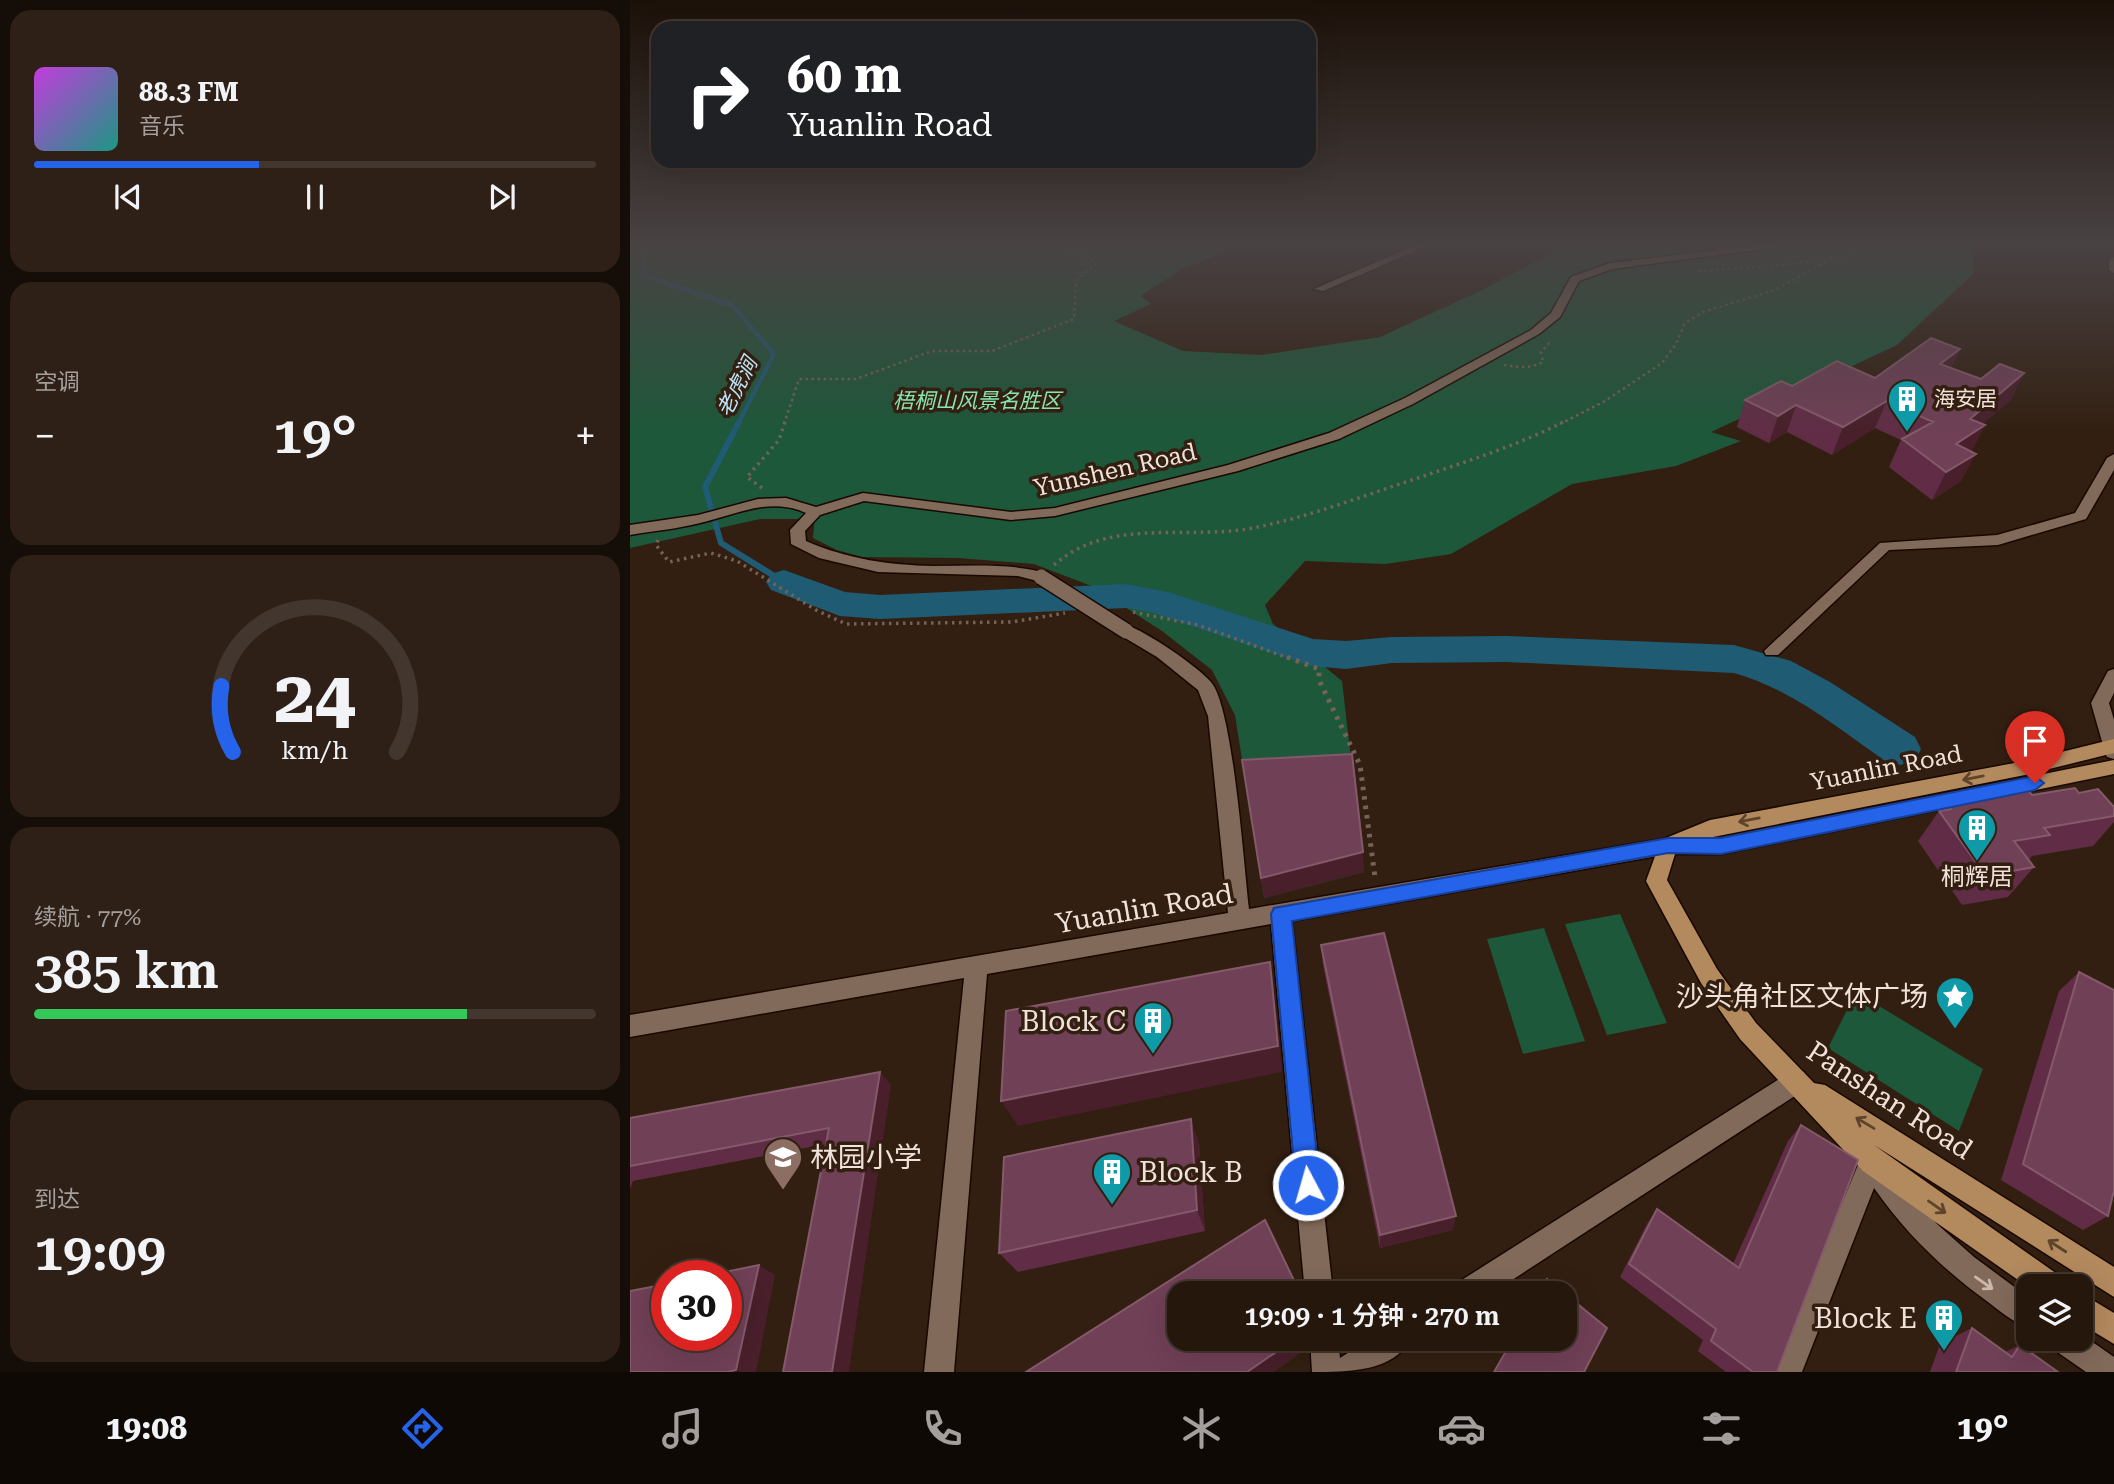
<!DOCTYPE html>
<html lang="zh">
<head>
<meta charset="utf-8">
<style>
	body { margin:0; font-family:"Roboto Serif","Noto Sans SC",serif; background:#2e2016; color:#f1f3f6; height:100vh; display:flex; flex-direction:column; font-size:26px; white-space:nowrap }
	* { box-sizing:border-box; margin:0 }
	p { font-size:23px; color:#a49f9d }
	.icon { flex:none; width:38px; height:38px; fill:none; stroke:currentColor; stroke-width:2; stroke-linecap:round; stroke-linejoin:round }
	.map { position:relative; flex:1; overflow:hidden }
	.details { display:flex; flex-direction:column; gap:10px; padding:10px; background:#150d07; width:630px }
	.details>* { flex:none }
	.guide { position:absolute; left:21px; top:21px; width:665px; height:147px; border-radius:21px; box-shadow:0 7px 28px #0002,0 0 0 2px #42362e; background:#202124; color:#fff; overflow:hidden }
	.controls { position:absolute; left:1386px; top:1274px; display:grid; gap:14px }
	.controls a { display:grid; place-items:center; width:77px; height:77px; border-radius:14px; background:#26170d; box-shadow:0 7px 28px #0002,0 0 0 2px #42362e; font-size:35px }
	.speed { position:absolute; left:21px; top:1260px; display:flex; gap:14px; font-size:35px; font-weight:700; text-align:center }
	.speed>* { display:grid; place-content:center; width:91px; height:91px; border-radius:50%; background:#26170d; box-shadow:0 7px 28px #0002,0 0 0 2px #42362e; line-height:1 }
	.speed .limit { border:10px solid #d22; background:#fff; color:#111 }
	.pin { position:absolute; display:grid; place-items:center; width:60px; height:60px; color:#fff; margin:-72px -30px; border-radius:50% 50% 50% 0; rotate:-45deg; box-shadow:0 0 7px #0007 }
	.pin .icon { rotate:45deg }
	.me { position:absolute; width:77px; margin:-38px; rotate:354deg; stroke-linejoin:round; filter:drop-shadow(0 0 5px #0008) }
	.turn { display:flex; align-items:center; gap:24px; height:147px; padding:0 21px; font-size:32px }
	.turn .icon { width:91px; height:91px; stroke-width:2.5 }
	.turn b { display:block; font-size:49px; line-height:60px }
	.big { font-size:52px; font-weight:600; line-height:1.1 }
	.details .card { flex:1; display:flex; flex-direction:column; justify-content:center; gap:10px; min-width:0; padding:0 24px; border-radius:21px; background:#2e2016 }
	.details .dial { align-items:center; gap:0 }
	.dial svg { height:182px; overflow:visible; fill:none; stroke:#42362e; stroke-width:7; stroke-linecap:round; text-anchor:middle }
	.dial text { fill:#f1f3f6; stroke:none }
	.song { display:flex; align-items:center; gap:21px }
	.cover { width:84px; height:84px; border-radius:10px; background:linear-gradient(135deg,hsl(290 70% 55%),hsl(170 70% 35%)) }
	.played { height:7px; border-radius:4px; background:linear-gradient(90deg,#2563eb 40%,#42362e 40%) }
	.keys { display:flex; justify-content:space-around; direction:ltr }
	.heat { display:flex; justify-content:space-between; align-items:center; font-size:38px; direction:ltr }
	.charge { height:10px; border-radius:5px; background:linear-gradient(90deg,#34c759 77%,#42362e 0) }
	.trip { position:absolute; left:537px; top:1281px; width:410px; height:70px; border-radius:21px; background:#26170d; box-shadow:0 7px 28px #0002,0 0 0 2px #42362e; font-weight:600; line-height:70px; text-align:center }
	.tab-bar { display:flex; height:112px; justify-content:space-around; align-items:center; background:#0f0905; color:#a49f9d }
	.tab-bar .icon { width:49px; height:49px }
	.tab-bar .active { color:#2563eb }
	.tab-bar b { font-size:32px; color:#f1f3f6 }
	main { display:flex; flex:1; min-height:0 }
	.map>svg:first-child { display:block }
	.green { fill:#1d583a }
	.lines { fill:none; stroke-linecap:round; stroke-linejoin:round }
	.stream-far1 { stroke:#1f5b72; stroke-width:4.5 }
	.stream { stroke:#1f5b72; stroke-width:6 }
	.river { fill:#1f5b72; fill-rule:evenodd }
	.minor-casing { stroke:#190800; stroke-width:3 }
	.major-casing { stroke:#190800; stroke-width:3 }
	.path-far2 { stroke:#746357; stroke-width:2.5; stroke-dasharray:2.5 3.5; stroke-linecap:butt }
	.path-far1 { stroke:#746357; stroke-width:3.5; stroke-dasharray:2.5 4.5; stroke-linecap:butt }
	.path { stroke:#746357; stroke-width:5; stroke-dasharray:3.5 6; stroke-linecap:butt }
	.minor { fill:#826a5a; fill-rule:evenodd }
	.major { fill:#b3895e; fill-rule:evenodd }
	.minor-bridge-casing { stroke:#190800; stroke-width:18; stroke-linecap:butt }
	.minor-bridge { stroke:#826a5a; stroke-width:15 }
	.wall { fill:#612d46 }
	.shaded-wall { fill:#481f2a }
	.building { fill:#704056; stroke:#845a6a; stroke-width:2 }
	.oneway { stroke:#5f442c }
	.oneway2 { stroke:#cab8ad }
	.route { fill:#2563eb; stroke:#184099; stroke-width:2 }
	.labels { text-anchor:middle; stroke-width:7; stroke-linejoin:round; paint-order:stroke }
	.far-water-label { font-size:21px; font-style:italic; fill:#bee5f7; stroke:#321f11 }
	.far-poi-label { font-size:21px; fill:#f0e2d9; stroke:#321f11; text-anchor:start }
	.far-park-label { font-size:21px; font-style:italic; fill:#87e5af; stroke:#321f11 }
	.street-label { font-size:24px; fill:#f0e2d9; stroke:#321f11 }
	.poi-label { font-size:24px; fill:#f0e2d9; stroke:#321f11 }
	.near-street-label { font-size:28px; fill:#f0e2d9; stroke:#321f11 }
	.near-poi-label { font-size:28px; fill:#f0e2d9; stroke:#321f11; text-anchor:end }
</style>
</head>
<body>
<main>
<section class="details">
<div class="card">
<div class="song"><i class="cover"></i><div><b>88.3 FM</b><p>音乐</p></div></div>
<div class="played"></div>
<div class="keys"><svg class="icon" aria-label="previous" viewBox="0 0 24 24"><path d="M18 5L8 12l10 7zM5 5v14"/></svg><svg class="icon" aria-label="pause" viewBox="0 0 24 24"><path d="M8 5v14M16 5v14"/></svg><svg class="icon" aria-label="next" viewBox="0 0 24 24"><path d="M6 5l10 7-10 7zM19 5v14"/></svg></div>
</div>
<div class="card"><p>空调</p>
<div class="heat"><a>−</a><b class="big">19°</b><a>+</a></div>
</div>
<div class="card dial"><svg viewBox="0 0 100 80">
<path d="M14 69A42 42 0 1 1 86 69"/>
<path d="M14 69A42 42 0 0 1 9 40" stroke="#2563eb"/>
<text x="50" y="56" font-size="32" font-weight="700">24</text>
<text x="50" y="72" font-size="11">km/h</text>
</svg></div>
<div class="card"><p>续航 · 77%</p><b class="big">385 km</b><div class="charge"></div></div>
<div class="card"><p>到达</p><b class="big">19:09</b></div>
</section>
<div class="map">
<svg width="1484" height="1372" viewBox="0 0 1484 1372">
	<rect width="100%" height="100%" fill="#321f11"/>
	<path class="green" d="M 0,244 L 615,244 L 550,270 L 511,296 L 521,304 L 484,321 L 553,351 L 631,355 L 750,337 L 850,291 L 939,244 L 1342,244 L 1344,273 L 1267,345 L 1081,432 L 1111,441 L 1046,466 L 942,484 L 821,554 L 756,564 L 675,561 L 635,605 L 643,624 L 712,681 L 734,872 L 634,898 L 605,715 L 582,670 L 532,631 L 464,587 L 404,564 L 328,558 L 232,557 L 207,550 L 183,538 L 186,506 L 169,519 L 130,519 L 0,548 Z
		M 990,914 L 1037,1023 L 977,1035 L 935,924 Z
		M 914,928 L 955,1041 L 893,1054 L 857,939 Z
		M 1226,992 L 1353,1069 L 1329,1131 L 1198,1048 Z"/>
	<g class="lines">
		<path class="stream-far1" d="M 14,244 L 13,275 L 102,305 L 144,354 L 108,424"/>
		<path class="stream" d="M 109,422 L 75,487 L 91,543 L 154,582"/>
		<path class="river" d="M 154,570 L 215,592 L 250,595 L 496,584 L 538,592 L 683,639 L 716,641 L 762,637 L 877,636 L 1104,645 L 1161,661 L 1200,682 L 1285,737 L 1291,749 L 1285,761 L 1270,765 L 1255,761 C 1207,727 1161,689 1104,673 L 877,662 L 762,663 L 716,669 L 681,666 L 520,612 L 496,608 L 250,619 L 210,616 L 141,590 L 136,582 L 141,574 Z"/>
		<g class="minor-casing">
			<path id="minor" d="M 788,244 L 802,244 L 693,291 L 684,289 Z
				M 1139,244 L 1171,244 L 982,269 L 949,281 L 930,317 L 909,334 L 783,404 L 709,439 L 608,471 L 425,516 L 381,520 L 234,501 L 190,515 L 175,531 L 176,541 C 217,559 259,565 303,566 C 342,566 379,563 417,573 L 419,577 L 411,582 L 388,576 L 248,572 L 189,558 L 161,544 L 160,530 L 176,513 C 140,496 105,515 70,523 C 47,529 23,531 0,535 L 0,525 L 68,515 L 128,499 L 156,498 L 186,507 L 233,493 L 381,512 L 425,508 L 598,465 L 699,433 L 775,398 L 901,330 L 921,313 L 941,277 L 980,263 Z
				M 1484,257 L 1484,273 L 1479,270 L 1479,260 Z
				M 1484,454 L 1484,470 L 1456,519 L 1368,545 L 1259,550 L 1148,655 L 1136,655 L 1134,651 L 1250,543 L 1367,535 L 1445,513 L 1477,458 Z
				M 496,625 C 516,631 567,666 581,682 C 603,707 614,867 619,909 L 1038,838 L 1045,840 L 1048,846 L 1045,852 L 1038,854 L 662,921 L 703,1293 L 675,1293 L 641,924 L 357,974 L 324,1372 L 294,1372 L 334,978 L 0,1037 L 0,1015 L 598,913 L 578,716 L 568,690 L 527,657 L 490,635 L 488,631 Z
				M 1484,669 L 1484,693 L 1479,703 L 1484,720 L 1484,759 L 1477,757 L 1475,752 L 1461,703 L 1478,671 Z
				M 1165,1069 L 1174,1072 L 1177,1081 L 1174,1090 L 862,1293 L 823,1293 L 827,1283 Z
				M 1242,1149 L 1251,1153 L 1254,1161 L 1307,1224 L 1344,1257 L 1398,1297 L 1398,1328 C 1383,1322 1371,1312 1358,1302 C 1314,1270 1276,1234 1244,1188 L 1172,1372 L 1142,1372 L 1233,1153 Z
				M 1451,1334 L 1484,1357 L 1484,1372 L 1456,1372 L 1423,1349 L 1419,1339 L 1451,1339 Z
				M 680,1339 L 708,1339 L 710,1358 L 740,1339 L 780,1339 C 765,1372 716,1372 682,1372 Z"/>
		</g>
		<g class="major-casing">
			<path id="major" d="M 1484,739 L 1484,753 L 1395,775 L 1078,838 L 1091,838 L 1484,760 L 1484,774 L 1091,854 L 1045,854 L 1037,880 L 1087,969 L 1126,1023 L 1184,1083 L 1195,1085 L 1484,1267 L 1484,1297 L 1244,1145 L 1430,1276 L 1434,1286 L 1398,1287 L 1233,1171 L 1110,1039 L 1071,983 L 1016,881 L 1031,840 L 1080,820 L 1395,761 Z
				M 1451,1293 L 1484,1313 L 1484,1344 L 1451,1324 Z"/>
		</g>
		<path class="path-far2" d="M 1068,271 L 1146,266 L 1224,255 L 1224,244
			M 874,365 C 888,367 900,369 913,362 L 911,352 L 920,342
			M 154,424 L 169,379 L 226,379 L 302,351 L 362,351 L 444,319 L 446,281 L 466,263 L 429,244
			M 930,424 L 975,401 L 1032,363 L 1046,344 L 1055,323 L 1073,312 L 1145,290 L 1203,258"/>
		<path class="path-far1" d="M 132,488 L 117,477 L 149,440 L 155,422
			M 28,540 L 26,545 L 39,562 L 81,553 L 107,561 L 186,610 L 216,624 L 382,622 L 435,613
			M 424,565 C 481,515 560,542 628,527 C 681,516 733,496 785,479 C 834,462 887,446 933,422
			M 503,612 L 568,625 L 661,659"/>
		<path class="path" d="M 657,657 L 689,669 L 689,680 L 730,765 L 745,877"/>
		<use href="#minor" class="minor"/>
		<use href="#major" class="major"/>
		<g class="minor-bridge-casing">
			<path id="minor-bridge" d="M 411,577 L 496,631"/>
		</g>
		<use href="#minor-bridge" class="minor-bridge"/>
	</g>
	<path class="wall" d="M 1330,349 L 1321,368 L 1381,400 L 1352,424 L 1341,451 L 1331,481 L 1302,500 L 1259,467 L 1271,440 L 1245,428 L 1202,455 L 1157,432 L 1139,443 L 1107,427 L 1115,400 L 1162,386 L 1245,378 Z
		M 1449,793 L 1484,807 L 1484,822 L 1463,846 L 1402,856 L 1399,860 L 1404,867 L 1378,897 L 1332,905 L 1288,841 L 1309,811 L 1314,810 L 1318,805 L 1362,797 L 1365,794 L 1402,795 Z
		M 691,945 L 823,1230 L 750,1248 L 693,965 Z
		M 1449,972 L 1478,1216 L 1453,1230 L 1371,1180 L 1429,991 Z
		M 261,1085 L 196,1144 L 3,1181 L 0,1189 L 0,1118 Z
		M 1171,1125 L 1147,1372 L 1096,1372 L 1068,1351 L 1073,1340 L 990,1277 L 1017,1224 L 1027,1209 L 1103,1264 L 1158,1141 Z
		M 569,1143 L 575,1231 L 388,1272 L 369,1253 Z
		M 1342,1328 L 1375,1352 L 1390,1345 L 1428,1372 L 1300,1372 L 1310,1344 Z"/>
	<path class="shaded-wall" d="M 1330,349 L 1318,375 L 1310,364 Z
		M 1394,373 L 1381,400 L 1340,435 L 1355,425 L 1341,453 L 1313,470 L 1340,419 Z
		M 1257,401 L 1245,428 L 1202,455 L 1213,427 Z
		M 1166,405 L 1157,432 L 1139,443 L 1148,416 Z
		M 1346,454 L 1331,481 L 1302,500 L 1316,472 Z
		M 733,852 L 734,872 L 634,898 L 631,878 Z
		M 640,962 L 644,990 L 652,1072 L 388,1126 L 371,1101 Z
		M 250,1072 L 261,1085 L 219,1372 L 202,1372 Z
		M 561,1119 L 569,1143 L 575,1231 L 567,1210 Z
		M 826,1216 L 823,1230 L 750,1248 L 750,1235 Z
		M 129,1265 L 145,1275 L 126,1372 L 111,1372 L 106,1370 Z
		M 665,1339 L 678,1339 L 678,1348 L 644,1372 L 617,1372 Z"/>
	<path class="building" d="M 1301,338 L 1330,349 L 1310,364 L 1351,379 L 1370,364 L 1394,373 L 1340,419 L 1355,425 L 1326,444 L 1346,454 L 1316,472 L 1272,439 L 1303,422 L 1257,401 L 1213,427 L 1166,405 L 1148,416 L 1115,400 L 1151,381 L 1162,386 L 1207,361 L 1245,378 Z
		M 722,754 L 733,852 L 631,878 L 612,760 Z
		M 1445,788 L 1449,793 L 1468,789 L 1484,807 L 1484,816 L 1414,828 L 1420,835 L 1384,841 L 1404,867 L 1356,876 L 1309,811 L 1321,809 L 1318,805 L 1366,797 L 1365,794 L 1397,789 L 1402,795 Z
		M 754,933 L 826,1216 L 750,1235 L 691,945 Z
		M 640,962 L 648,1046 L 371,1101 L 376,1011 Z
		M 1449,972 L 1484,990 L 1484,1190 L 1478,1216 L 1393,1164 Z
		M 250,1072 L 202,1372 L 153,1372 L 199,1128 L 0,1166 L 0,1118 Z
		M 561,1119 L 567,1210 L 369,1253 L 374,1157 Z
		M 1171,1125 L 1228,1160 L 1147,1372 L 1123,1372 L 1081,1341 L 1086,1329 L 999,1264 L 1027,1209 L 1109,1268 Z
		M 635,1220 L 670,1293 L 550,1293 L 550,1339 L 665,1339 L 617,1372 L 396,1372 Z
		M 129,1265 L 106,1370 L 98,1372 L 0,1372 L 0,1291 L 37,1284 L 37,1335 L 96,1335 L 96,1276 L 75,1276 Z
		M 917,1279 L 934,1293 L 909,1293 Z
		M 934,1293 L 977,1328 L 954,1372 L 864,1372 L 883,1339 L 934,1339 Z
		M 1342,1328 L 1382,1357 L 1390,1345 L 1428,1372 L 1326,1372 Z"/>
	<defs><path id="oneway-shaft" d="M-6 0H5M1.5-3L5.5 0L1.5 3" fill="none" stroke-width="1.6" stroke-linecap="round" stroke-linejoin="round" transform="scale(1.75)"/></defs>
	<g class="oneway">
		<use href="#oneway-shaft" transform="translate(1343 778) rotate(169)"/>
		<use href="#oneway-shaft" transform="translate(1119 820) rotate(169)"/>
		<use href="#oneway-shaft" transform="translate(1235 1123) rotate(-149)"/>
		<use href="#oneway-shaft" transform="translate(1307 1207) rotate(35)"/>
		<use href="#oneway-shaft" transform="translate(1427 1246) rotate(-147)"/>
	</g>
	<use class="oneway2" href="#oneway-shaft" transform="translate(1354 1283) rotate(35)"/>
	<linearGradient id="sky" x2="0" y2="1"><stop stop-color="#1c1109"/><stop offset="0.56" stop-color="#494243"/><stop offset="1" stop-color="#494243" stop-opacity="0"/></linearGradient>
	<rect width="1484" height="436" fill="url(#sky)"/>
	<path class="route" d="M 1405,776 L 1414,783 L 1405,790 L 1091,854 L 1038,853 L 662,921 L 690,1185 L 687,1193 L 678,1197 L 670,1193 L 666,1185 L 641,914 L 644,908 L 1038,838 L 1091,838 Z"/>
	<defs>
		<g id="building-pin" transform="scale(2.0125)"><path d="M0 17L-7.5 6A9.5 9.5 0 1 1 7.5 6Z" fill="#0f9aa8" stroke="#321f11"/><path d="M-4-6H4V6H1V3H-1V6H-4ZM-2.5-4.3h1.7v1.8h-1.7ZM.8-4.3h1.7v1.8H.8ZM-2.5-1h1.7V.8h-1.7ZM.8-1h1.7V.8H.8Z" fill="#fff"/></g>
		<g id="sight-pin" transform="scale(2.0125)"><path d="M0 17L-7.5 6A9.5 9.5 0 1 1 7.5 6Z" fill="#0f9aa8" stroke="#321f11"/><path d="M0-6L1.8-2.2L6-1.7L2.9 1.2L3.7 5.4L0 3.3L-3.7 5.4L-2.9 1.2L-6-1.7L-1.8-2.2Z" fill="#fff"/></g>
		<g id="school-pin" transform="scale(2.0125)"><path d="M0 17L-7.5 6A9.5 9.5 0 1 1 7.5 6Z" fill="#8d6e63" stroke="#321f11"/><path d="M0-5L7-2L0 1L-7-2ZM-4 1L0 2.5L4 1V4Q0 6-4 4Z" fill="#fff"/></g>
	</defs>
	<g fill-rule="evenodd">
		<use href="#building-pin" x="1277" y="399"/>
		<use href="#building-pin" x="1347" y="828"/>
		<use href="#sight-pin" x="1325" y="996"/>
		<use href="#building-pin" x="523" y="1021"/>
		<use href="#school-pin" x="153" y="1157"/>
		<use href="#building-pin" x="482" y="1172"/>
		<use href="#building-pin" x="1314" y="1318"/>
	</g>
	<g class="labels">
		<g class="far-water-label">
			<text transform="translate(107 387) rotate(-63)" y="7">老虎涧</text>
		</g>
		<g class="far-poi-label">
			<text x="1304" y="406">海安居</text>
		</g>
		<g class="far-park-label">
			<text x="347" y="408">梧桐山风景名胜区</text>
		</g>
		<g class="street-label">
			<text transform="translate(485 470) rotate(-13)" y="8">Yunshen Road</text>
			<text transform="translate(1256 768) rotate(-11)" y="8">Yuanlin Road</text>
		</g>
		<g class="poi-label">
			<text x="1347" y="885">桐辉居</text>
		</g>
		<g class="near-street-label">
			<text transform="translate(514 908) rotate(-10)" y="10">Yuanlin Road</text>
			<text transform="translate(1260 1100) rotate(33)" y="10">Panshan Road</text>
		</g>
		<g class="near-poi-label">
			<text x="1298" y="1006">沙头角社区文体广场</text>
			<text x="496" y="1031">Block C</text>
			<text x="180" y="1167" text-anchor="start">林园小学</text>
			<text x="509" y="1182" text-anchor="start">Block B</text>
			<text x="1287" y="1328">Block E</text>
		</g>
	</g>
</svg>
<div class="controls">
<a><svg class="icon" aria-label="layers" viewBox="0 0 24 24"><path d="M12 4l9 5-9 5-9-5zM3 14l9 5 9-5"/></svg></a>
</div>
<div class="speed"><div class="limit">30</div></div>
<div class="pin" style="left:1405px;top:783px;background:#d93025"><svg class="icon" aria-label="arrive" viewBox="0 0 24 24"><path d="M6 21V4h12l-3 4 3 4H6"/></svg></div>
<svg class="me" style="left:678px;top:1185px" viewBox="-20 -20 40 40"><circle r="17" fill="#2563eb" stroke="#fff" stroke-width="3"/><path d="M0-11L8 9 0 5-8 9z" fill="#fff"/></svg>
<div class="trip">19:09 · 1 分钟 · 270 m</div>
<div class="guide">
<div class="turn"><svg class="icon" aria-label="right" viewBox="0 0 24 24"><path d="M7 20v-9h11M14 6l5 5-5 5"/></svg><div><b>60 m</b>Yuanlin Road</div></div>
</div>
</div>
</main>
<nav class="tab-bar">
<b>19:08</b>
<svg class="icon active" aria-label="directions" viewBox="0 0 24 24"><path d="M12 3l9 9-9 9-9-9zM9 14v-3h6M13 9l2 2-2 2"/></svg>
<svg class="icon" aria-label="music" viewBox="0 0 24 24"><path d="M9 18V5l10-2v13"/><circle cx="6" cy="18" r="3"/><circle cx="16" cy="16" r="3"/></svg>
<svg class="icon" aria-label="phone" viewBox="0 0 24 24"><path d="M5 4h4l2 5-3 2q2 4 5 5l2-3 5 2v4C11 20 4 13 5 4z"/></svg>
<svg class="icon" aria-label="climate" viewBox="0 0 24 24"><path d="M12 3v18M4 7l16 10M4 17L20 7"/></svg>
<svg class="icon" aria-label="car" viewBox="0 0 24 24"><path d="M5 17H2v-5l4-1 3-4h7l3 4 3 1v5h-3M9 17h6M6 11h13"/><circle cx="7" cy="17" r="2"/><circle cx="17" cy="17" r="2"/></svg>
<svg class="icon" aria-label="filters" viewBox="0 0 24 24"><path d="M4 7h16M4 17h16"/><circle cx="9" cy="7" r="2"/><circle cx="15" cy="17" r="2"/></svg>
<b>19°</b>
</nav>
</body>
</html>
